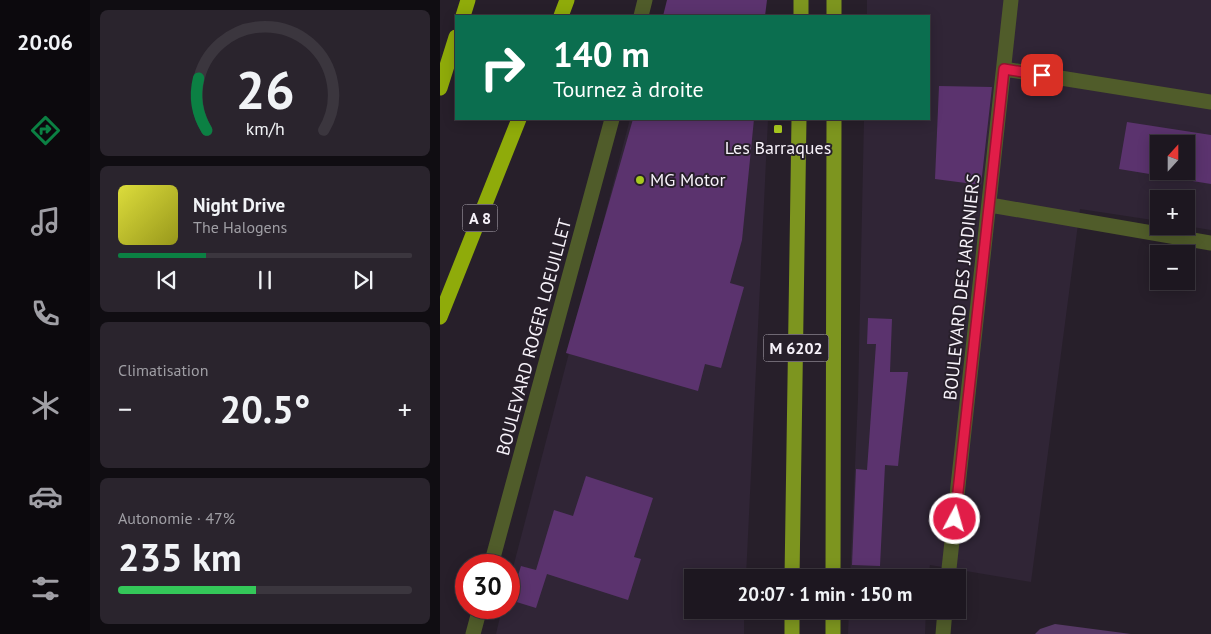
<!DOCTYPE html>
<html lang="fr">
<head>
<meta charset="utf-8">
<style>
	body { margin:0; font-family:"PT Sans",sans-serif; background:#2a242d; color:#f1f3f6; height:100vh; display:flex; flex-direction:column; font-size:19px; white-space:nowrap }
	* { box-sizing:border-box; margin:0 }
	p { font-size:16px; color:#a09fa5 }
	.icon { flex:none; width:28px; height:28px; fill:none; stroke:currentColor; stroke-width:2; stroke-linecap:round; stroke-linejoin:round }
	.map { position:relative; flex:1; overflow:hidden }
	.panel { display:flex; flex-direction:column; gap:10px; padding:10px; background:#100d12; width:350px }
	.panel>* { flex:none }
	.hud { position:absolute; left:15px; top:15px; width:475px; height:105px; border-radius:0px; box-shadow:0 2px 12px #0003,0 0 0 1px #3b363e; background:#0b6e4f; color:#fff; overflow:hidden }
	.needle { width:32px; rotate:21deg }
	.tools { position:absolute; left:710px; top:135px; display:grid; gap:10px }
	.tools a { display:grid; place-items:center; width:45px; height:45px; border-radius:0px; background:#1d1720; box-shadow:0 2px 12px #0003,0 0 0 1px #3b363e; font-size:25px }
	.speed { position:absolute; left:15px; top:554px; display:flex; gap:10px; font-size:25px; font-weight:700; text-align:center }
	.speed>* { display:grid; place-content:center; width:65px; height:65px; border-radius:50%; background:#1d1720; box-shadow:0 2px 12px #0003,0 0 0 1px #3b363e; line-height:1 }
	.speed .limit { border:8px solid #d22; background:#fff; color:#111 }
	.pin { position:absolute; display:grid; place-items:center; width:42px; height:42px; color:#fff; margin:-21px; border-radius:10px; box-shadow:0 2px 8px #0006 }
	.me { position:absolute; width:55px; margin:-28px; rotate:6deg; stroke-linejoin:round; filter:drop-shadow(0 0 4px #0008) }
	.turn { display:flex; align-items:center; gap:18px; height:105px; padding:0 15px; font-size:22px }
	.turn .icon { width:65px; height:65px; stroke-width:2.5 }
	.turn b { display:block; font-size:35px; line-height:42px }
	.big { font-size:38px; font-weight:600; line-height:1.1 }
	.panel .widget { flex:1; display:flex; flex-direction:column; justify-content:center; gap:8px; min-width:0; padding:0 18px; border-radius:8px; background:#2a242d }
	.panel .dial { align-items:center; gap:0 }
	.dial svg { height:130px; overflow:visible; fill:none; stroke:#3b363e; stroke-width:7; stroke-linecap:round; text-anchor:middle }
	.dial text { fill:#f1f3f6; stroke:none }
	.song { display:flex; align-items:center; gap:15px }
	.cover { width:60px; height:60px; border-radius:8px; background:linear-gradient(135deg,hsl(60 70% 55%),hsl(60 70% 35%)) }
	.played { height:5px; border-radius:2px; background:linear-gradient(90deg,#0b8043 30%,#3b363e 30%) }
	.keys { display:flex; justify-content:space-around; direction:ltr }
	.heat { display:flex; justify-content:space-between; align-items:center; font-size:28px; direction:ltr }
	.charge { height:8px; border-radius:4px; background:linear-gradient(90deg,#34c759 47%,#3b363e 0) }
	.trip { position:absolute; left:244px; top:569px; width:282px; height:50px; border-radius:0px; background:#1d1720; box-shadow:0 2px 12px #0003,0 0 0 1px #3b363e; font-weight:600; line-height:50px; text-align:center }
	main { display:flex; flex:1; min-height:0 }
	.dock { display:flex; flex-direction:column; width:90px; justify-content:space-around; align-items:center; background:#0c090d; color:#a09fa5 }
	.dock .icon { width:35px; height:35px }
	.dock .active { color:#0b8043 }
	.dock b { font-size:22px; color:#f1f3f6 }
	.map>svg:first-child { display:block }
	.built { fill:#302536; fill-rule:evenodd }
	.green { fill:#573966 }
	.building { fill:#5b336e; fill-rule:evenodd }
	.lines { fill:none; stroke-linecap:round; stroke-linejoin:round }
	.minor { stroke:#505c2a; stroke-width:15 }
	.primary { stroke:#7d951f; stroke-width:15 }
	.motorway { stroke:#8fab0a; stroke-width:15 }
	.route-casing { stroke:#92132f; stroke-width:12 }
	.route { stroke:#e11d48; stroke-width:9 }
	.poi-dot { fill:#a7c81f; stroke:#271f2a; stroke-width:2 }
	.labels { text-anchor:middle; stroke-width:4; stroke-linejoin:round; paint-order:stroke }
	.shield { fill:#271f2a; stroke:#b9b3bc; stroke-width:1 }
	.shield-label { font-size:16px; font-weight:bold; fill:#f7f2fa }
	.poi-label { font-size:18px; fill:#f7f2fa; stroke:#271f2a }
	.street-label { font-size:18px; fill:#f7f2fa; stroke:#271f2a }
</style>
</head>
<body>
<main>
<nav class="dock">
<b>20:06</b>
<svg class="icon active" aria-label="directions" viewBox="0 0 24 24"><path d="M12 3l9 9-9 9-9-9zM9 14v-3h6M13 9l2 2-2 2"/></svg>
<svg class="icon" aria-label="music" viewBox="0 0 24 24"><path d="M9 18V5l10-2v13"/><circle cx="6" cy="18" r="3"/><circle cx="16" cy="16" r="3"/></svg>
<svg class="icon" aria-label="phone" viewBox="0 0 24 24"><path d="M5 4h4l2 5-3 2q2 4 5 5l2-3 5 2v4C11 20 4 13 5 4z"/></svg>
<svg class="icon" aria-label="climate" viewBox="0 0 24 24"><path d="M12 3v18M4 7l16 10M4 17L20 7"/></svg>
<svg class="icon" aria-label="car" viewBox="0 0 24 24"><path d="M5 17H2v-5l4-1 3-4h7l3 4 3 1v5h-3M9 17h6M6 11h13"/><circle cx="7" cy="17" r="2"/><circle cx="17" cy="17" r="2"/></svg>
<svg class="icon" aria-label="filters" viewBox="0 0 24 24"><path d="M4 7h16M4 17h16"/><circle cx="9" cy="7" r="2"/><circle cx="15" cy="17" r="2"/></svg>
</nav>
<section class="panel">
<div class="widget dial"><svg viewBox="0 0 100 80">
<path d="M14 69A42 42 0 1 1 86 69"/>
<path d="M14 69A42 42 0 0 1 9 37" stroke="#0b8043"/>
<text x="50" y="56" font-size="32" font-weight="700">26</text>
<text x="50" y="72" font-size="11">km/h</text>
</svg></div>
<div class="widget">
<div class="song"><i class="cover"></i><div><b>Night Drive</b><p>The Halogens</p></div></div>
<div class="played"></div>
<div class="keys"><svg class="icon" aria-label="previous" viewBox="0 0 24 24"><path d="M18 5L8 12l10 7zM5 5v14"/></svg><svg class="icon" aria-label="pause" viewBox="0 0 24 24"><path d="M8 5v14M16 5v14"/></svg><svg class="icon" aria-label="next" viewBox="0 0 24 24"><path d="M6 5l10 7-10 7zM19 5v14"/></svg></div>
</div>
<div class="widget"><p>Climatisation</p>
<div class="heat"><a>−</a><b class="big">20.5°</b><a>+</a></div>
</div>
<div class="widget"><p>Autonomie · 47%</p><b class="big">235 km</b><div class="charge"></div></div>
</section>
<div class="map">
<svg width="771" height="634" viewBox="0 0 771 634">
	<rect width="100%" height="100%" fill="#271f2a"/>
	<path class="built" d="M 427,0 L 771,0 L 771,230 L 746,226 L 746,199 L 719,199 L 719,221 L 640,209 L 591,582 L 490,565 L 488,577 L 410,578 L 418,398 L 424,119 L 489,119 L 489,16 L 427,16 ZM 719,144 L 746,144 L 746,171 L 719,171 Z
		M 190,119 L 328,119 L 306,577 L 252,578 L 252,610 L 304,610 L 304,634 L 56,634 L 62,608 L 69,608 L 69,583 Z
		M 409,610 L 486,610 L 485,634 L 408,634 Z"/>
	<path class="green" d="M 615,624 L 691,634 L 595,634 L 600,629 Z"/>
	<path class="building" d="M 227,0 L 327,0 L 325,16 L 223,16 Z
		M 499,86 L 552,87 L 541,185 L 495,179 Z
		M 193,119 L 314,119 L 302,240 L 290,283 L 304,287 L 281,368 L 265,364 L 258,391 L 126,353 Z
		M 687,122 L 771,135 L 771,184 L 679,169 ZM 719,144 L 746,144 L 746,171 L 719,171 Z
		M 428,318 L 452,319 L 450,372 L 468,372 L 458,466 L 445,465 L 440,566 L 412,565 L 416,469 L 427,470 L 436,344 L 427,344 Z
		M 146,476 L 213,498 L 194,557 L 201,559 L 188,600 L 107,574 L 96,608 L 70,600 L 81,566 L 96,570 L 114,510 L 133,516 Z"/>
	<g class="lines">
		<path class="minor" d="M 201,16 L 205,0
			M 564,69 L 771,102
			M 550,205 L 771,243
			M 51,565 L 172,119
			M 508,578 L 571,0
			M 33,634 L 40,608
			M 503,634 L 505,610"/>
		<path class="primary" d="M 361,16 L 361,0
			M 394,16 L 394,0
			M 352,578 L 359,119
			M 393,578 L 394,119
			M 352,634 L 352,610
			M 393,634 L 393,610"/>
		<path class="motorway" d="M 23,16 L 28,0
			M 121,16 L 127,0
			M 0,88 L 16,37
			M 0,317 L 79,119"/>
	</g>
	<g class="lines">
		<g class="route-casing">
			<path id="route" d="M 515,519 L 564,69 L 602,75"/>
		</g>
		<use href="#route" class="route"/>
	</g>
	<g class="poi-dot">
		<rect x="333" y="124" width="10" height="10" rx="2.5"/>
		<circle cx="200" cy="180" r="5"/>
	</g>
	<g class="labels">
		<g class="shield">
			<rect x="22.5" y="204.5" width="35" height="27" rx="4"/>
			<rect x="323.5" y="334.5" width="65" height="27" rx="4"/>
		</g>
		<g class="shield-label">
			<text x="40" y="224">A 8</text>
			<text x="356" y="354">M 6202</text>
		</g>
		<g class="poi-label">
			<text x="338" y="154">Les Barraques</text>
			<text x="210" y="186" text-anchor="start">MG Motor</text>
		</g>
		<g class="street-label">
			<text transform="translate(522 287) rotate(-84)" y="6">BOULEVARD DES JARDINIERS</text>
			<text transform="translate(94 337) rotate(-75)" y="6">BOULEVARD ROGER LOEUILLET</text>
		</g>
	</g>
</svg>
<div class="tools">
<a><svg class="needle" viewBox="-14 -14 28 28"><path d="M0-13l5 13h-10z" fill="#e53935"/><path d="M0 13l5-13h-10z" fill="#a09fa5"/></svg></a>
<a>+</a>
<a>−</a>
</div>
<div class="speed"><div class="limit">30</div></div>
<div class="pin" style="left:602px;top:75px;background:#d93025"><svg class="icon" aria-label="arrive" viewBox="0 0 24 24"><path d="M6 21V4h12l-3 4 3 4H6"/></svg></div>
<svg class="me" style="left:515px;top:519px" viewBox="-20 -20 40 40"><circle r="17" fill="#e11d48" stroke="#fff" stroke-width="3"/><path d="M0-11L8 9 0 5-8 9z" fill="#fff"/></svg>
<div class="trip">20:07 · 1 min · 150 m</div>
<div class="hud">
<div class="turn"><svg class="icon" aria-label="right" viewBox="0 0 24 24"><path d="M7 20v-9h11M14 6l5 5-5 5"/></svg><div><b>140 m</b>Tournez à droite</div></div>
</div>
</div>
</main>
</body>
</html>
